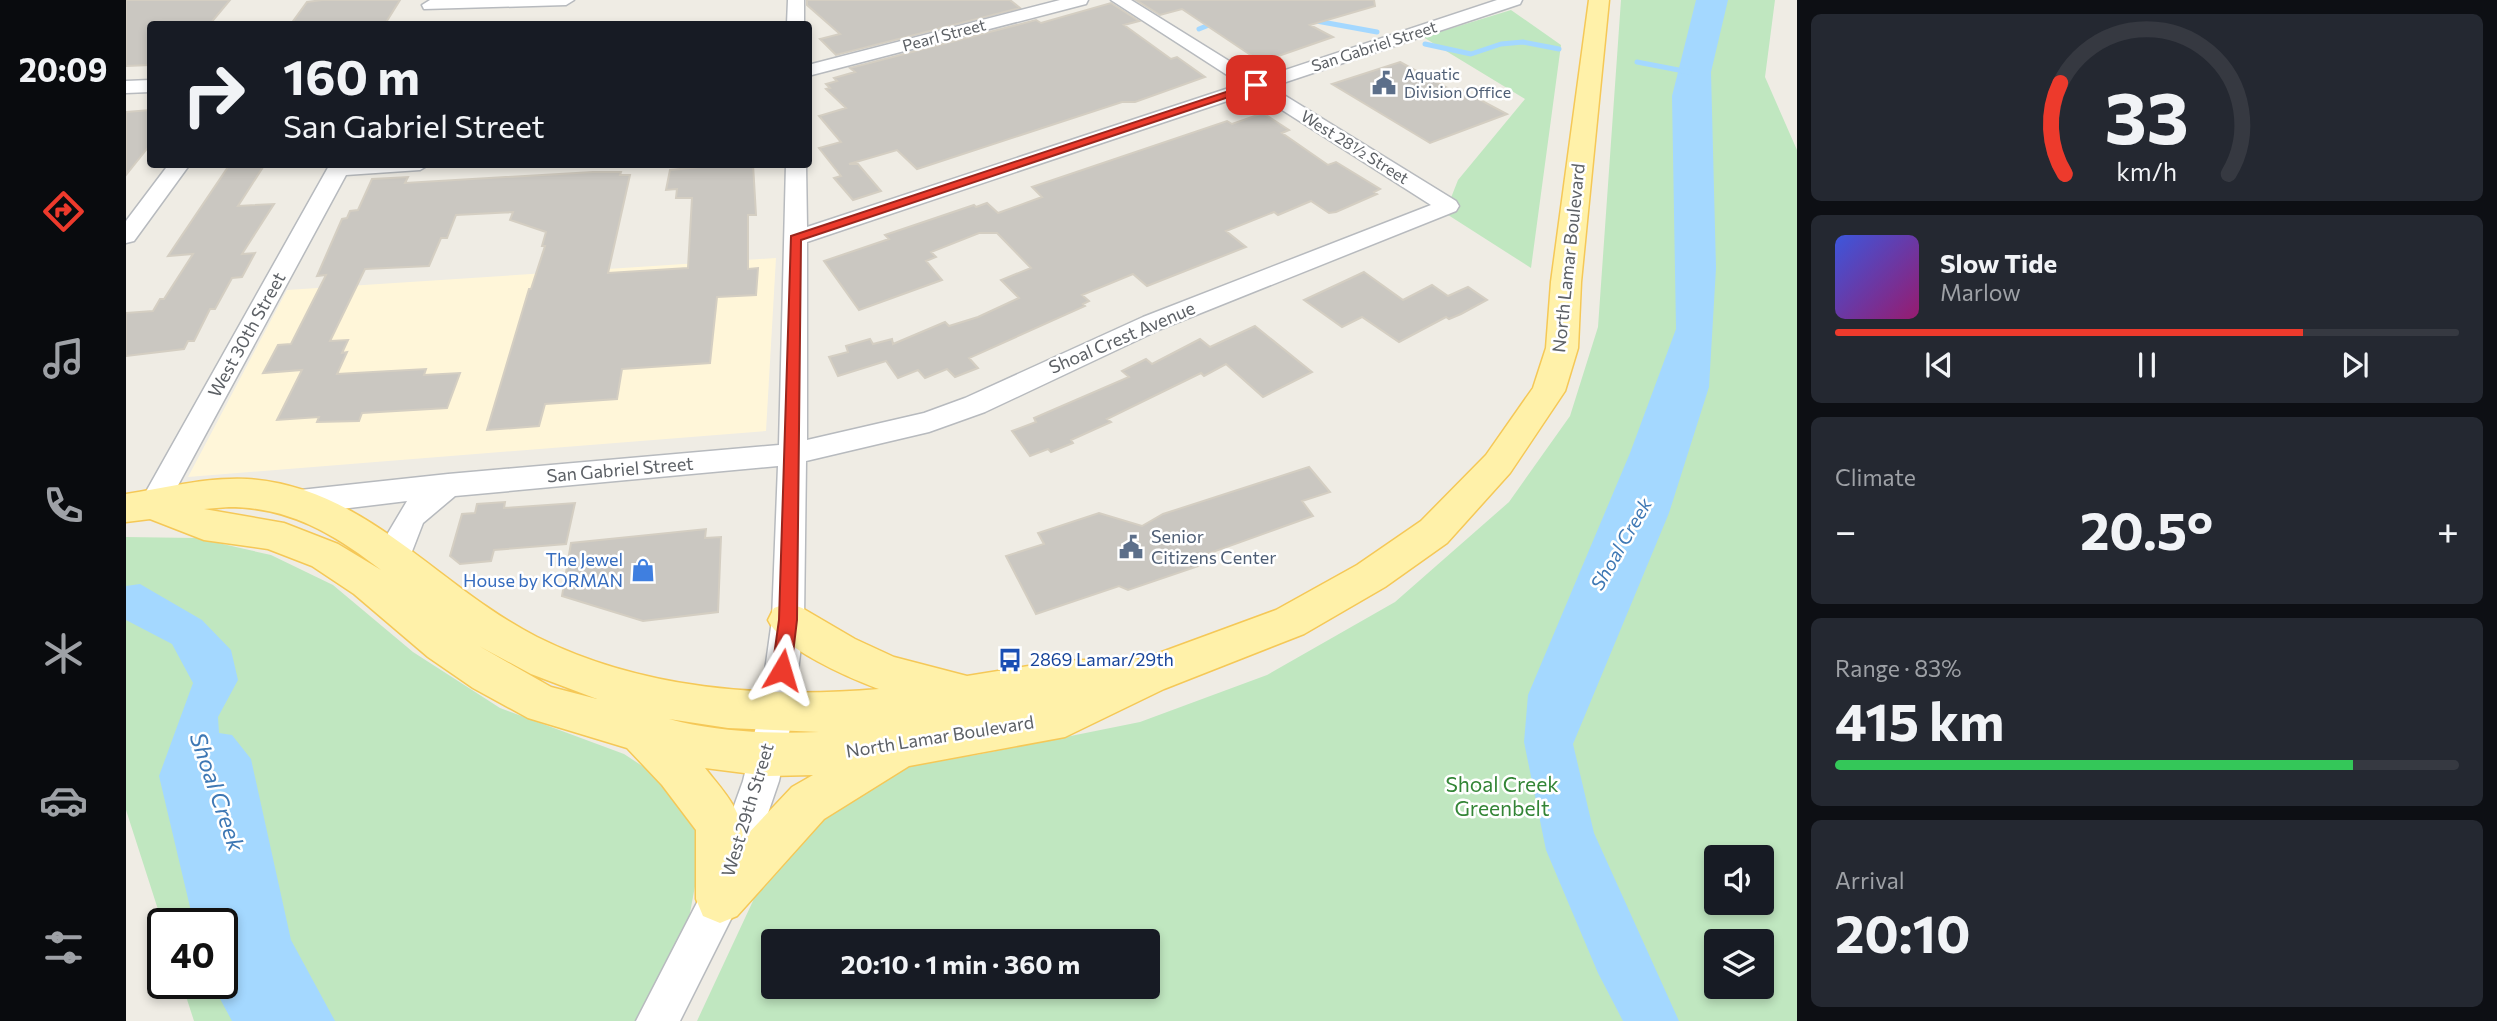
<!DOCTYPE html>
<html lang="en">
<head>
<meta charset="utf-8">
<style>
	body { margin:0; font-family:Commissioner,sans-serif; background:#242831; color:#f1f3f6; height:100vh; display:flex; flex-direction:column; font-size:26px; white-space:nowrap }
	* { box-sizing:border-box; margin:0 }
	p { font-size:23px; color:#9ea1a6 }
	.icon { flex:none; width:38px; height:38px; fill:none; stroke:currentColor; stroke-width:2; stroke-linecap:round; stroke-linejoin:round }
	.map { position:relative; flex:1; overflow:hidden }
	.sheet { display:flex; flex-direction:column; gap:14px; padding:14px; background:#0d0f14; width:700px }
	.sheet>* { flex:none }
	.banner { position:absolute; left:21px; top:21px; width:665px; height:147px; border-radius:7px; box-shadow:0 4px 10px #0003; background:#171b24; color:#f1f3f6; overflow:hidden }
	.fabs { position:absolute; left:1578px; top:845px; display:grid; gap:14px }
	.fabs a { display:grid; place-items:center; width:70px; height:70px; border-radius:7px; background:#171b24; box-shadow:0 4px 10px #0003; font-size:35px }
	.speed { position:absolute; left:21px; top:908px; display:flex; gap:14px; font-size:35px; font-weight:700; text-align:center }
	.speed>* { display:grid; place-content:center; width:91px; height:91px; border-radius:50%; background:#171b24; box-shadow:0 4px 10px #0003; line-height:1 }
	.speed .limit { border:4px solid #111; border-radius:10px; background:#fff; color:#111 }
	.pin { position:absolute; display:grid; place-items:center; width:60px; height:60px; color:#fff; margin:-30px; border-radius:14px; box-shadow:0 4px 10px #0006 }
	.me { position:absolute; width:77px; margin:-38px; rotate:7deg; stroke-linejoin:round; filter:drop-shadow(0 0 5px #0008) }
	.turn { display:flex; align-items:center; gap:24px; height:147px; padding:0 21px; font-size:32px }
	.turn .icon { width:91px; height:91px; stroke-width:2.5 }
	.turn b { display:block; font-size:49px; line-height:60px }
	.big { font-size:52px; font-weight:700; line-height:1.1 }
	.sheet .widget { flex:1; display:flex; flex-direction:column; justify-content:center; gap:10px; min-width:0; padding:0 24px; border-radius:10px; background:#242831 }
	.sheet .dial { align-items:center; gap:0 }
	.dial svg { height:182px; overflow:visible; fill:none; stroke:#363941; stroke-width:7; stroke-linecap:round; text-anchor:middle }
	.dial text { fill:#f1f3f6; stroke:none }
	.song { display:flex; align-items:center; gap:21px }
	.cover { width:84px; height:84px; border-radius:10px; background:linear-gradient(135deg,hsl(230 70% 55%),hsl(320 70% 35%)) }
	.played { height:7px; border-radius:4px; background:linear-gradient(90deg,#ed3a2c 75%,#363941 75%) }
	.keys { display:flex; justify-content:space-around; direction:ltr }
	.heat { display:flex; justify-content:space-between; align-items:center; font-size:38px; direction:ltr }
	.charge { height:10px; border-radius:5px; background:linear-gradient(90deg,#34c759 83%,#363941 0) }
	.trip { position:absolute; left:635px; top:929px; width:399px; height:70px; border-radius:7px; background:#171b24; box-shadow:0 4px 10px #0003; font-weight:700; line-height:70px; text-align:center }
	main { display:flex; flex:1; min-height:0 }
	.tab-bar { display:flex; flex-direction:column; width:126px; justify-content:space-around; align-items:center; background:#090b0e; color:#9ea1a6 }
	.tab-bar .icon { width:49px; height:49px }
	.tab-bar .active { color:#ed3a2c }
	.tab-bar b { font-size:32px; color:#f1f3f6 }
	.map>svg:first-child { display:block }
	.commercial { fill:#fff6d9 }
	.green { fill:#c0e7c0; fill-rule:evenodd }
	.water { fill:#a4d8ff }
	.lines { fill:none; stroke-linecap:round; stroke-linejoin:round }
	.stream { stroke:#a4d8ff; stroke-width:5 }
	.building { fill:#cac7c1; stroke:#d4cec2; stroke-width:2 }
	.minor-casing { stroke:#b7babe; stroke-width:3 }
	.major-casing { stroke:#f5c857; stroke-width:3 }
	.minor { fill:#fff; fill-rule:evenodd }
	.major { fill:#fff1a9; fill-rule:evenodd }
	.route { fill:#ed3a2c; stroke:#9a261d; stroke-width:2 }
	.labels { text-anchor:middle; stroke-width:5; stroke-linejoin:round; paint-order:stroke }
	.far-street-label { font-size:16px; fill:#5c6065; stroke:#fff }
	.far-service-label { font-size:16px; fill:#4e5e75; stroke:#fff; text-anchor:start }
	.street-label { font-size:18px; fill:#5c6065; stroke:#fff }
	.service-label { font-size:18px; fill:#4e5e75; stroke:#fff; text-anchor:start }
	.shop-label { font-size:18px; fill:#366cbe; stroke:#fff; text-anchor:end }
	.transit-label { font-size:18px; fill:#164399; stroke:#fff; text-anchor:start }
	.water-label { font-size:19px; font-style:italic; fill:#3e78b4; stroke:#fff }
	.near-park-label { font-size:21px; fill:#338536; stroke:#fff }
	.near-water-label { font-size:23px; font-style:italic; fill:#3e78b4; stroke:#fff }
</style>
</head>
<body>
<main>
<nav class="tab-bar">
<b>20:09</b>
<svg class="icon active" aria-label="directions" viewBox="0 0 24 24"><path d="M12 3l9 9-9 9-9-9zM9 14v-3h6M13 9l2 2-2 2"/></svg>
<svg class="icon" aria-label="music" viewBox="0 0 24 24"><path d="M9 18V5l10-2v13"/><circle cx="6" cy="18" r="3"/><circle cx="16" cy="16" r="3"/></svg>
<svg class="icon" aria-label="phone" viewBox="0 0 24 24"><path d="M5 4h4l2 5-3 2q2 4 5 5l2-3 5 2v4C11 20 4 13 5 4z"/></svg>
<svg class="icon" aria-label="climate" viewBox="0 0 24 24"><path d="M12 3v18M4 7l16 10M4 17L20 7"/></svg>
<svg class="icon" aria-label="car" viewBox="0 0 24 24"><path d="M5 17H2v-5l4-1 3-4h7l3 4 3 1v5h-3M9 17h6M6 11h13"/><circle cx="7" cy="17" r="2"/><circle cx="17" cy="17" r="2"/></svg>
<svg class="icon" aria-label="filters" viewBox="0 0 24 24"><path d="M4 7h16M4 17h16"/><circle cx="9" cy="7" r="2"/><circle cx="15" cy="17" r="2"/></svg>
</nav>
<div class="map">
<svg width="1671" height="1021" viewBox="0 0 1671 1021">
	<rect width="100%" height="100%" fill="#efece4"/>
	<path class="commercial" d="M 650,258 L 640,431 L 62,477 L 161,290 Z"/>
	<path class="green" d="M 1495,0 L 1649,0 L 1639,77 L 1671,150 L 1671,1021 L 571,1021 L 639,875 L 751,768 L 850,755 L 1014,722 L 1141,675 L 1269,602 L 1383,502 L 1444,416 L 1472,327 ZM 1591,858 L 1636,858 L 1636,903 L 1591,903 ZM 648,942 L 1022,942 L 1022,987 L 648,987 ZM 1591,942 L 1636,942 L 1636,987 L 1591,987 Z
		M 1385,10 L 1435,45 L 1405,268 L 1319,213 L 1332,180 L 1399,99 L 1297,37 Z
		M 0,537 L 70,538 L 145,555 L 207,585 L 287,652 L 374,708 L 498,754 L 559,794 L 577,844 L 563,918 L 509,1021 L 68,1021 L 56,984 L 96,984 L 96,924 L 37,925 L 0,810 Z"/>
	<path class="water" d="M 1570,0 L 1602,0 L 1585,72 L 1590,268 L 1583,387 L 1543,513 L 1447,744 L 1468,833 L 1553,1021 L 1497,1021 L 1472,973 L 1420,850 L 1398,742 L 1402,695 L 1504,453 L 1550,329 L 1546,96 Z
		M 14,584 L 76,620 L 105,650 L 112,680 L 92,717 L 93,733 L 106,735 L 125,759 L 165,940 L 209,1021 L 106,1021 L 86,984 L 96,984 L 96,924 L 68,924 L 33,776 L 67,683 L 46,644 L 0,620 L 0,586 Z"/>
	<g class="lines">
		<path class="stream" d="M 1185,20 L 1251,32
			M 1073,29 L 1090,22
			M 1299,44 L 1345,54 L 1375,44 L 1397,42 L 1433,49
			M 1511,62 L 1563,72"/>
	</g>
	<path class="building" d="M 0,0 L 104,0 L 84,24 L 24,24 L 24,65 L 0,66 Z
		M 196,0 L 274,0 L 259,24 L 165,24 L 181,2 Z
		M 681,0 L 884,0 L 894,8 L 710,55 L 694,39 L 714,34 L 681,5 Z
		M 1010,0 L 1248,0 L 1249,6 L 1184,25 L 1207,37 L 1135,62 L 1056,9 L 1034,15 Z
		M 985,3 L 1013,21 L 998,25 L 1045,59 L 1051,57 L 1079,77 L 1009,102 L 996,102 L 791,169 L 771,150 L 723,164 L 732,164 L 755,191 L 727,200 L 708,178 L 715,176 L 693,148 L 715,142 L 693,116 L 720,108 L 700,89 L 704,88 L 700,84 L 711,81 L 708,78 L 729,72 L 724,68 L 910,20 L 915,23 Z
		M 1274,62 L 1325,90 L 1332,88 L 1381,114 L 1304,143 L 1206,84 Z
		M 24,110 L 24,145 L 0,175 L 0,112 Z
		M 1137,113 L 1163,130 L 1156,133 L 1202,165 L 1210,162 L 1254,189 L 1248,192 L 1251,194 L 1210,212 L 1203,213 L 1185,201 L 1152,215 L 1148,212 L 1100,231 L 1120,247 L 1021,286 L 1007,274 L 956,295 L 963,301 L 957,304 L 959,306 L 843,358 L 852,368 L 829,377 L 821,369 L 799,378 L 792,370 L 772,378 L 760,361 L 712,376 L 703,357 L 722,352 L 720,346 L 744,339 L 747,344 L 766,339 L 767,344 L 819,322 L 823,326 L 852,317 L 893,298 L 875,280 L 905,268 L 871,233 L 853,233 L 805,252 L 810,257 L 800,261 L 816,280 L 733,310 L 698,261 L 763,239 L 759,235 L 848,205 L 850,207 L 861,203 L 872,213 L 916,197 L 906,187 L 1101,121 L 1106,124 Z
		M 104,164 L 139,164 L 112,206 L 148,204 L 116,254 L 129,253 L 116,277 L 106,278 L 89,309 L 84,309 L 68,341 L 62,341 L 58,349 L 0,356 L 0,313 L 27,311 L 34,299 L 38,299 L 67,254 L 42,256 Z
		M 606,164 L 627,164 L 630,215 L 622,215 L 622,269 L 632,268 L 630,295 L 591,297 L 584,363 L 496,369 L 491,399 L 419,404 L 413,426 L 361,430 L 403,289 L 405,289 L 419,246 L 416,246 L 420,232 L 384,220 L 387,212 L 330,215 L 321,238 L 315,238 L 303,266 L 239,269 L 204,341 L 222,340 L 216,353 L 221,352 L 211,374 L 300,369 L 298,375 L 334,373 L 321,408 L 236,413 L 233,421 L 191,422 L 193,417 L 151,420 L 176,370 L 137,373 L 152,345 L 165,344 L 200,275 L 191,276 L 216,219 L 221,218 L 224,211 L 232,210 L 246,179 L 282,177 L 279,183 L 467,172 L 495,172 L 494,175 L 504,175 L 482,273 L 562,268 L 566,198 L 550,198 L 551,189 L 540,190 L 544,170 Z
		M 1238,272 L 1277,300 L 1306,285 L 1322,296 L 1342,287 L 1361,300 L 1335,314 L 1323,319 L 1320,317 L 1273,342 L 1236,317 L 1216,327 L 1178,300 Z
		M 1129,326 L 1186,372 L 1137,397 L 1100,364 L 1078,376 L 1075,373 L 981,419 L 985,422 L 945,440 L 947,443 L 925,452 L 922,449 L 904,456 L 886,431 L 910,422 L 908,418 L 1003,377 L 996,371 L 1020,359 L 1026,364 L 1074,339 L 1084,347 Z
		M 1183,467 L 1204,492 L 1176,501 L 1187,516 L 1081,554 L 1087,561 L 1002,590 L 993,586 L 910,614 L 880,556 L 918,544 L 912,533 L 973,513 L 1016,526 L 1037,514 Z
		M 379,502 L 378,508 L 449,503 L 440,544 L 368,550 L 365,561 L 334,564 L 324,556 L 336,514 L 349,513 L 351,504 Z
		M 580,529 L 579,538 L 595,537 L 592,612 L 517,621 L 436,596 L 445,543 Z"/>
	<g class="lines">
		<g class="minor-casing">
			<path id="minor" d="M 304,0 L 448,0 L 440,5 L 298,9 L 296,5 Z
				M 662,0 L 678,0 L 678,24 L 661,24 Z
				M 934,0 L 962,0 L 960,4 L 682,76 L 682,65 Z
				M 985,0 L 1005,0 L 1132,79 L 1371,0 L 1396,0 L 1394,4 L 1145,87 L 1330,201 L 1333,206 L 1330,211 L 1035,329 L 859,412 L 803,432 L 680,461 L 678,620 L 667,714 L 653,781 L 608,913 L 554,1021 L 510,1021 L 578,889 L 617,781 L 633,714 L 646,620 L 652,466 L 329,496 L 297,523 L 280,567 L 269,571 L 258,567 L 254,558 L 262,533 L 281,501 L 174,514 L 164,510 L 159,502 L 164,494 L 174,490 L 322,474 L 653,445 L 660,164 L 680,164 L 681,227 L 1115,84 ZM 1128,92 L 1305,205 L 1017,317 L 839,398 L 798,413 L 681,440 L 681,242 Z
				M 24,80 L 24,92 L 0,93 L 0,81 Z
				M 43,164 L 64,164 L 8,241 L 0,243 L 0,221 Z
				M 204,164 L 304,164 L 294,170 L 220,175 L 37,513 L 27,517 L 17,513 L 12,505 L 17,497 Z"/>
		</g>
		<g class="major-casing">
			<path id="major" d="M 1463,0 L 1483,0 L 1455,282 L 1452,348 L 1439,391 L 1384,473 L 1321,543 L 1259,587 L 1178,634 L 1038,689 L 939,737 L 783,766 L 698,819 L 611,916 L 594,923 L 577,916 L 570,899 L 570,830 L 536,785 L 501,748 L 402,718 L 347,688 L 302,657 L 228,594 L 186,566 L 142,549 L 78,540 L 24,519 L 0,522 L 0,494 C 40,488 80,477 121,479 C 239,486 312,587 411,637 C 515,689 638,699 753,689 C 723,678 656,649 642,620 L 648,608 L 662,603 L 676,608 L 729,639 L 768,657 L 841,676 L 933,661 L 1008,658 L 1014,660 L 1150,610 L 1231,565 L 1295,521 L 1360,455 L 1407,388 L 1420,348 L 1425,282 ZM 103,507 C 163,507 208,534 255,570 L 212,544 L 158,523 L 78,509 ZM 353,646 L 405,674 L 471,699 L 425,687 ZM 543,719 L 602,728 L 693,732 C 643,734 592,732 543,719 ZM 579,768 L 642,776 L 687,775 L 666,787 L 617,839 C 616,809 597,791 579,768 Z"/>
		</g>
		<use href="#minor" class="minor"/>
		<use href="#major" class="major"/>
	</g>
	<path class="route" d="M 1130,82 L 1135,85 L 1133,87 L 675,240 L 671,620 L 665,670 L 662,676 L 656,678 L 649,676 L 646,670 L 653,620 L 665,236 Z"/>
	<defs>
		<g id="civic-bare" transform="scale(1.89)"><path d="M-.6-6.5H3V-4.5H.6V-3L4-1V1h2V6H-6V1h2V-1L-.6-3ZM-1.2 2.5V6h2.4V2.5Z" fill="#5c6f8a" stroke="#fff" stroke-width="2.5" paint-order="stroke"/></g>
		<g id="shop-bare" transform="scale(1.89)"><path d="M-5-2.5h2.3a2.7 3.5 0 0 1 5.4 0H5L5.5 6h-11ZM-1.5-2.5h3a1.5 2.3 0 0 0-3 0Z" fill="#3f7fe0" stroke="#fff" stroke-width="2.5" paint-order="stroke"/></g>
		<g id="bus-bare" transform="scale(1.89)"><path d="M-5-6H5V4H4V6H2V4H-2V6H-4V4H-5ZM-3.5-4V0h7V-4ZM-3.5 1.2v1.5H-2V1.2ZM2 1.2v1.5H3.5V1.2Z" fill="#1a4fb4" stroke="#fff" stroke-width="2.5" paint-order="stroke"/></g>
	</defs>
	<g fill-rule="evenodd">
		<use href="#civic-bare" x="1258" y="83"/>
		<use href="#civic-bare" x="1005" y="547"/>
		<use href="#shop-bare" x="517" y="570"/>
		<use href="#bus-bare" x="884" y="660"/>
	</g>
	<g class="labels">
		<g class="far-street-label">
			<text transform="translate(818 35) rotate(-15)" y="6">Pearl Street</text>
			<text transform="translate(1248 46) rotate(-18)" y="6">San Gabriel Street</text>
			<text transform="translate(1229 147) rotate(32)" y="6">West 28½ Street</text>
		</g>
		<g class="far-service-label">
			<text x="1278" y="80">Aquatic<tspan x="1278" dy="18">Division Office</tspan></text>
		</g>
		<g class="street-label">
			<text transform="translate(1443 258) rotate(-84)" y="6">North Lamar Boulevard</text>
			<text transform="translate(121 335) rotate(-61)" y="6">West 30th Street</text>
			<text transform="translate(996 338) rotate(-23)" y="6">Shoal Crest Avenue</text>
			<text transform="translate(494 470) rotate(-5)" y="6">San Gabriel Street</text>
			<text transform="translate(814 737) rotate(-9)" y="6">North Lamar Boulevard</text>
			<text transform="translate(622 810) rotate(-73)" y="6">West 29th Street</text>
		</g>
		<g class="service-label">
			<text x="1025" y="543">Senior<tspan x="1025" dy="21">Citizens Center</tspan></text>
		</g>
		<g class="shop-label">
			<text x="497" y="566">The Jewel<tspan x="497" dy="21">House by KORMAN</tspan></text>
		</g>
		<g class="transit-label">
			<text x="904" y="666">2869 Lamar/29th</text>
		</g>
		<g class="water-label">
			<text transform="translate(1495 544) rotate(-60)" y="7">Shoal Creek</text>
		</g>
		<g class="near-park-label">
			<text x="1376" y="792">Shoal Creek<tspan x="1376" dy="24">Greenbelt</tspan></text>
		</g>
		<g class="near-water-label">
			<text transform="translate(91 792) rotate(71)" y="8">Shoal Creek</text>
		</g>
	</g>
</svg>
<div class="fabs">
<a><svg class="icon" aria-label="sound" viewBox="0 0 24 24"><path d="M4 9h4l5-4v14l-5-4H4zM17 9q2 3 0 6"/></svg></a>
<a><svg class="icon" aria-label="layers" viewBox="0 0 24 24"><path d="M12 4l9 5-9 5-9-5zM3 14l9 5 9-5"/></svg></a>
</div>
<div class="speed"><div class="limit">40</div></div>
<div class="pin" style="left:1130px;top:85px;background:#d93025"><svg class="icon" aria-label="arrive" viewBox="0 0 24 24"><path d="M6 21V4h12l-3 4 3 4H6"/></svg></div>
<svg class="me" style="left:656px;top:670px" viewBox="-20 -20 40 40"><path d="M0-17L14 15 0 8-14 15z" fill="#ed3a2c" stroke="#fff" stroke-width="4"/></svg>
<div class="trip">20:10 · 1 min · 360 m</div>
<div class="banner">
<div class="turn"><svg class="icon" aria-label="right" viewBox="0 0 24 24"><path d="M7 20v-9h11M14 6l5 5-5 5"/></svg><div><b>160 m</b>San Gabriel Street</div></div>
</div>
</div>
<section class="sheet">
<div class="widget dial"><svg viewBox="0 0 100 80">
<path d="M14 69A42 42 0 1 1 86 69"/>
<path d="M14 69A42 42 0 0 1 12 29" stroke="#ed3a2c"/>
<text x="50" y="56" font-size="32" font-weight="700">33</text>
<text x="50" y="72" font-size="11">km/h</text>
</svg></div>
<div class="widget">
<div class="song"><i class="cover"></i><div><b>Slow Tide</b><p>Marlow</p></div></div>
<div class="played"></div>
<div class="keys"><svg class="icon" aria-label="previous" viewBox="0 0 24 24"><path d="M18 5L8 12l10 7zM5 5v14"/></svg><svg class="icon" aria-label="pause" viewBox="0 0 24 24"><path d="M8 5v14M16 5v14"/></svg><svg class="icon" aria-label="next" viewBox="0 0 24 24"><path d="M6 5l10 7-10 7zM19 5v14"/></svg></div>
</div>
<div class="widget"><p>Climate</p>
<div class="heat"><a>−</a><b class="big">20.5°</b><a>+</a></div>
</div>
<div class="widget"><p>Range · 83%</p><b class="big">415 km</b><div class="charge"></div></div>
<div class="widget"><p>Arrival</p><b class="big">20:10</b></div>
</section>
</main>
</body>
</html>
